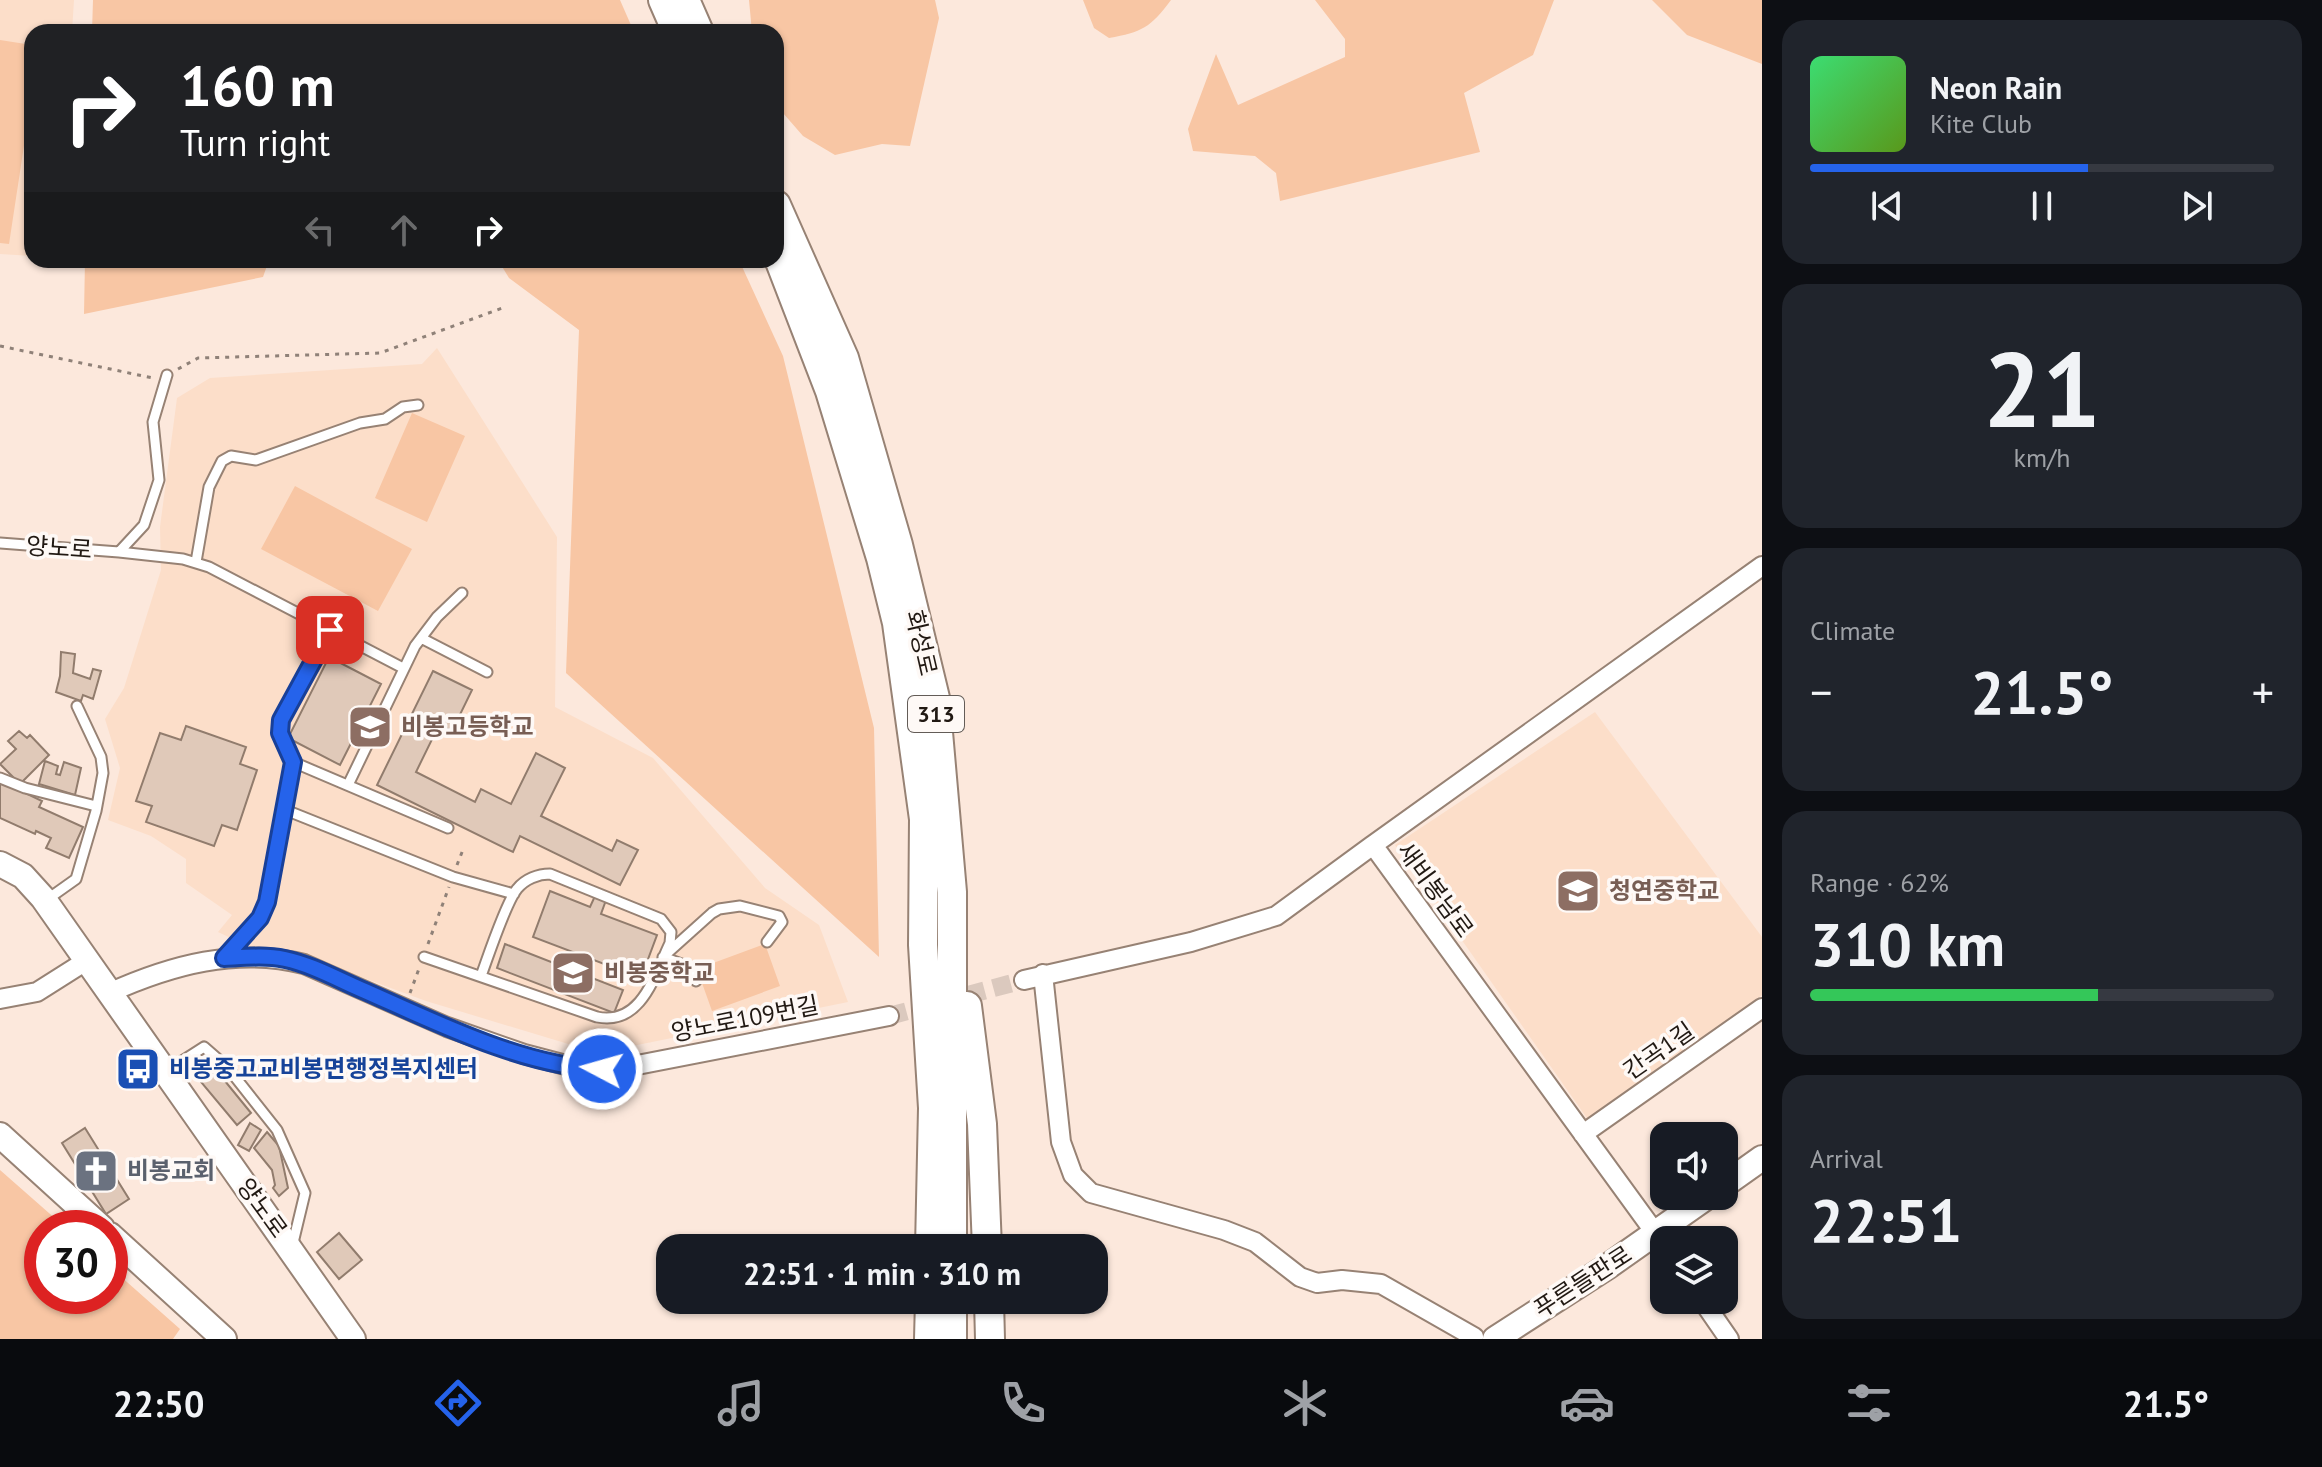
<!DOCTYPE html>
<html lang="en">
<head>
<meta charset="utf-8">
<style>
	body { margin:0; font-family:"PT Sans","Noto Sans KR",sans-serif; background:#20242c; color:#f1f3f6; height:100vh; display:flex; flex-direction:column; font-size:30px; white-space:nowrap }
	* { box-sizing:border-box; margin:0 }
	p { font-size:26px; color:#9ea1a6 }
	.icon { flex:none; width:44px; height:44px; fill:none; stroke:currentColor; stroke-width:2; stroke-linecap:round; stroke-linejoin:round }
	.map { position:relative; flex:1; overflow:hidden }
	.side { display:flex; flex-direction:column; gap:20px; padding:20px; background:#0d0f14; width:560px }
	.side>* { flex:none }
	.top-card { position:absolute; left:24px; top:24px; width:760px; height:244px; border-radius:24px; box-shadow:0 2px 6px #0004; background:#202124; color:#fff; overflow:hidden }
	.tools { position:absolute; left:1650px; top:1122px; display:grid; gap:16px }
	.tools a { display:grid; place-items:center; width:88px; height:88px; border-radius:16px; background:#171b24; box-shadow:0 2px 6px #0004; font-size:40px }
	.speed { position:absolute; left:24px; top:1210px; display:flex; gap:16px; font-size:40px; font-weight:700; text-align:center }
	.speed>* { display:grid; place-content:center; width:104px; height:104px; border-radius:50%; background:#171b24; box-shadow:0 2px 6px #0004; line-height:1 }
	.speed .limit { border:12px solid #d22; background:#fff; color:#111 }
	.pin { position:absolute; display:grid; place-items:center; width:68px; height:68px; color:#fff; margin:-34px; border-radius:16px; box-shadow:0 4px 12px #0006 }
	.me { position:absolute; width:88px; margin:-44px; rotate:276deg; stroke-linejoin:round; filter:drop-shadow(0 0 6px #0008) }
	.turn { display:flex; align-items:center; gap:28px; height:168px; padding:0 24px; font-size:36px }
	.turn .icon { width:104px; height:104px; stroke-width:2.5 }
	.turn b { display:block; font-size:56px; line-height:68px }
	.lanes { display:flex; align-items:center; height:76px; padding:0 24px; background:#0003; justify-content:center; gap:40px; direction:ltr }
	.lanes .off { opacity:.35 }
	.big { font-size:60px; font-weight:700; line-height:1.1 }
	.side .widget { flex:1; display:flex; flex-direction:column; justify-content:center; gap:12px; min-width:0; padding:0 28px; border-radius:24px; background:#20242c }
	.side .dial { align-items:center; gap:0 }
	.dial b { font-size:104px; line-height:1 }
	.song { display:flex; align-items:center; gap:24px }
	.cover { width:96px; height:96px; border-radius:12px; background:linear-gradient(135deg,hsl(140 70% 55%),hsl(90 70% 35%)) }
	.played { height:8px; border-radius:4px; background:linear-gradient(90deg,#2563eb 60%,#363941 60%) }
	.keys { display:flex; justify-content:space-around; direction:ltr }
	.heat { display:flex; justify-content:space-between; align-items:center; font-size:44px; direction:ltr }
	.charge { height:12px; border-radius:6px; background:linear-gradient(90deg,#34c759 62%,#363941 0) }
	.trip { position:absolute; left:656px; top:1234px; width:452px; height:80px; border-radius:24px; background:#171b24; box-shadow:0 2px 6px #0004; font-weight:700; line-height:80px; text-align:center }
	.tabs { display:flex; height:128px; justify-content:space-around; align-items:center; background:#090b0e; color:#9ea1a6 }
	.tabs .icon { width:56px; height:56px }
	.tabs .selected { color:#2563eb }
	.tabs b { font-size:36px; color:#f1f3f6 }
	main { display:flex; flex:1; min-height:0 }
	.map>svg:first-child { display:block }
	.built { fill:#fcdec9 }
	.green { fill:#f8c6a4 }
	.building { fill:#e0c9b9; stroke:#917c6d; stroke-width:2 }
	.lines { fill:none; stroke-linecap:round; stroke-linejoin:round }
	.street-tunnel { stroke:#dbc9be; stroke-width:18; stroke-dasharray:18 9; stroke-linecap:butt }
	.lane-casing { stroke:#978274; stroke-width:13 }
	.street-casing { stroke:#978274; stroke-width:22 }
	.secondary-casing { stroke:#978274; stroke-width:28 }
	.primary-casing { stroke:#978274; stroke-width:32 }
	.path { stroke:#8f8178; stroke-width:3; stroke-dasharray:4 6; stroke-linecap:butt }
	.lane { stroke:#fff; stroke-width:9 }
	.street { stroke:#fff; stroke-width:18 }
	.secondary { stroke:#fff; stroke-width:24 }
	.primary { stroke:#fff; stroke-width:28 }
	.route-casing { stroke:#184099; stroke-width:20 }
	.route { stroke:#2563eb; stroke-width:14 }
	.labels { text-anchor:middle; stroke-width:7; stroke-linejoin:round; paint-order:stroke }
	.shield { fill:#fef9f6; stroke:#635c57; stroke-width:2 }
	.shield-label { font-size:22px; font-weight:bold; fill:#211913 }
	.street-label { font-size:24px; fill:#211913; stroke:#fef9f6 }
	.education-label { font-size:24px; font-weight:bold; fill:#785e54; stroke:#fef9f6; text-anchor:start }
	.transit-label { font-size:24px; font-weight:bold; fill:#164399; stroke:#fef9f6; text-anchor:start }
	.worship-label { font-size:24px; font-weight:bold; fill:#5b616d; stroke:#fef9f6; text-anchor:start }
</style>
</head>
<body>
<main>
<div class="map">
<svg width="1762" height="1339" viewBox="0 0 1762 1339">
	<rect width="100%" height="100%" fill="#fce8dc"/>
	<path class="built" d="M 0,0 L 74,0 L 72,32 L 32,32 L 32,256 L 0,254 Z
		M 437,348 L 557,537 L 555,707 L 653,758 L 765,888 L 819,925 L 848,1002 L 598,1053 L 426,1001 L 290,951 L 254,949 L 218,932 L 232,915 L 186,883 L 186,859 L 151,836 L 108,820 L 120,768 L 105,719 L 124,688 L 161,570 L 160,527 L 177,398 L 210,378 L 422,364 Z
		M 1595,712 L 1762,937 L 1762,995 L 1589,1121 L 1395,845 Z"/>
	<path class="green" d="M 93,0 L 620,0 L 634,32 L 92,32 Z
		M 749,0 L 935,0 L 939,18 L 910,146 L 882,144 L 835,155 L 803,136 L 776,105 L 776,32 L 752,32 Z
		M 1083,0 L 1171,0 C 1150,28 1142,32 1109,38 L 1094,28 Z
		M 1315,0 L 1554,0 L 1533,55 L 1464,93 L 1480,152 L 1280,201 L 1276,173 L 1255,156 L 1193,151 L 1188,129 L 1216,54 L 1238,105 L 1345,57 L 1345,39 Z
		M 1652,0 L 1762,0 L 1762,64 L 1687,35 Z
		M 0,40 L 32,45 L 32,93 L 9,244 L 0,243 Z
		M 85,260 L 269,260 L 263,277 L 84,314 Z
		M 498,260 L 739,260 L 783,356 L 874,728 L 879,957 L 566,673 L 579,330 L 509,278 Z
		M 412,413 L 465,436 L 427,522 L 375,498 Z
		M 295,486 L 412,549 L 378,611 L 261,549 Z
		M 765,944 L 780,986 L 712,1011 L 697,969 Z
		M 0,1170 L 66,1228 L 42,1228 L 42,1296 L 110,1296 L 110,1267 L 180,1329 L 173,1339 L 0,1339 Z"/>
	<path class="building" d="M 61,652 L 75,654 L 73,673 L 90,679 L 93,669 L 101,671 L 93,699 L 83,695 L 81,701 L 56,692 L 60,676 Z
		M 329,657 L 381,684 L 340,765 L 288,738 Z
		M 433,671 L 472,690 L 452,731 L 439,725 L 416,772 L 475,802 L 481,789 L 511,804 L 536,753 L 565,768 L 541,816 L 612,851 L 617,840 L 638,850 L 620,885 L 520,836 L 513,852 L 377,785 Z
		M 186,726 L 246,747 L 240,764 L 257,770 L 237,830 L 222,825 L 214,846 L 146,822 L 152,806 L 136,801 L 160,733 L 181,740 Z
		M 19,731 L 27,738 L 30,735 L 49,755 L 20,784 L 0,764 L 16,749 L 8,741 Z
		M 45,761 L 58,766 L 56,774 L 60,775 L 64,762 L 81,768 L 75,795 L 39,784 Z
		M 0,781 L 42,801 L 39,807 L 83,827 L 69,858 L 46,848 L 51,838 L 36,831 L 35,834 L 0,818 Z
		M 550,891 L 590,907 L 595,896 L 606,900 L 601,914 L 657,935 L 641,978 L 533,937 Z
		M 505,944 L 623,990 L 614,1013 L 497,968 Z
		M 216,1070 L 251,1113 L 237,1125 L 201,1082 Z
		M 250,1123 L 261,1130 L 249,1151 L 238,1145 Z
		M 85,1128 L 129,1199 L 106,1214 L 62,1143 Z
		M 267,1132 L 279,1146 L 288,1188 L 279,1196 L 273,1188 L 275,1185 L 272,1170 L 254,1148 Z
		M 339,1233 L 362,1260 L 339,1279 L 317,1252 Z"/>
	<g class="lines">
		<path class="street-tunnel" d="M 889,1016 L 1024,980"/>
		<g class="lane-casing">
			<path id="lane" d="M 0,543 L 119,552 L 144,525 L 159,480 L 153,422 L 167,375
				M 119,552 L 183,559 L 209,567 L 403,668
				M 196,562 L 209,487 L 222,461 L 231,456 L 256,460 L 360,423 L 385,419 L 403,407 L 418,405
				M 421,638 L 487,672
				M 293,762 L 448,828
				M 0,778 L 25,788 L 96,806
				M 348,785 L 415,646 L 437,617 L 462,593
				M 283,809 L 453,877 L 514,894
				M 45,901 L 76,879 L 96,811 L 103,773 L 101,757 L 77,706
				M 424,957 L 597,1017 C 642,1026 655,974 670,943 L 671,932 L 661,919 L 550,874 C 538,874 525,879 517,889 C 506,902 488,957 481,976
				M 224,958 L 260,918 L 267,902 L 293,762 L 280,733 L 281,720 L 330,630
				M 696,981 L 687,966 L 663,957 L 712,913 L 719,909 L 740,906 L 779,916 L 782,922 L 767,942
				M 165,1072 L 204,1047 L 228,1068 L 277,1130 L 305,1193 L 292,1247"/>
		</g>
		<g class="street-casing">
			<path id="street" d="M 1043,974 L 1061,1142 L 1073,1175 L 1091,1193 L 1224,1230 L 1255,1242 L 1300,1277 L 1317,1283 L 1342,1280 L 1381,1284 L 1474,1337
				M 1024,980 L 1191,942 L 1276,916 L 1373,845
				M 109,993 C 171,965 237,947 304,964 L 447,1027 L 524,1054 L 581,1069 L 627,1067 L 889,1016
				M 0,999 L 37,992 L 86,961
				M 1583,1134 L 1762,1008
				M 1664,1245 L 1373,845 L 1762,566
				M 1702,1300 L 1729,1339"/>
		</g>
		<g class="secondary-casing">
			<path id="secondary" d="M 0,864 L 23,876 L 43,898 L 353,1339
				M 0,1135 L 102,1228
				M 1724,1185 L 1762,1158
				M 110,1235 L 224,1339
				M 1495,1339 L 1607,1267 L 1708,1196"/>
		</g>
		<g class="primary-casing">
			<path id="primary" d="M 663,0 L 677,32
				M 685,0 L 699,32
				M 776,205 L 844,358 L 898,545 L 935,698 L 952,892 L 952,1248
				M 776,251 L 830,391 L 881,558 L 897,623 L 924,819 L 923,945 L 933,1108 L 930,1248
				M 967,1006 L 982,1124 L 987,1248
				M 952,1300 L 952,1339
				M 989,1300 L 990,1339
				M 929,1339 L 930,1300"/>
		</g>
		<path class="path" d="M 0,346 L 153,378
			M 178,369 L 198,358 L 380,353 L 505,307
			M 457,865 L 464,847
			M 428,944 L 449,887
			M 410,993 L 420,966"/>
		<use href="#lane" class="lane"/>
		<use href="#street" class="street"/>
		<use href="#secondary" class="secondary"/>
		<use href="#primary" class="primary"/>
	</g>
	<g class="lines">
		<g class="route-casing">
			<path id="route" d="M 330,630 L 281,720 L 280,733 L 293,762 L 267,902 L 260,918 L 224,958 C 245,957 265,955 285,959 C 313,965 339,980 365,991 C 435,1022 525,1067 602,1069"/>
		</g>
		<use href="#route" class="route"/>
	</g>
	<defs>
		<g id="school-square" transform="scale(2.3)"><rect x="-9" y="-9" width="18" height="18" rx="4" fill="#8d6e63" stroke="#fef9f6"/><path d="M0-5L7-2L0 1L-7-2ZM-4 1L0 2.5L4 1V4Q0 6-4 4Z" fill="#fff"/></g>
		<g id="bus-square" transform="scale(2.3)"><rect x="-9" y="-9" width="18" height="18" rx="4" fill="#1a4fb4" stroke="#fef9f6"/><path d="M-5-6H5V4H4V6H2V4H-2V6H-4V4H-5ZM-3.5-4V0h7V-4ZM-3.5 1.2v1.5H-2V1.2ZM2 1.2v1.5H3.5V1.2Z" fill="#fff"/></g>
		<g id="church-square" transform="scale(2.3)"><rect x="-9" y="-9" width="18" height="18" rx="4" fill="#6b7280" stroke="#fef9f6"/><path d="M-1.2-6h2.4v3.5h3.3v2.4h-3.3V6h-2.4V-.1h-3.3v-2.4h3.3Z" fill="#fff"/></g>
	</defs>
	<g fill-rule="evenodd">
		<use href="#school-square" x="370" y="727"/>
		<use href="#school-square" x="1578" y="891"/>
		<use href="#school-square" x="573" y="973"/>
		<use href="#bus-square" x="138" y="1069"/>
		<use href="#church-square" x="96" y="1171"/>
	</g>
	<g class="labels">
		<rect class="shield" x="908" y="696" width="56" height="36" rx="6"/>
		<g class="shield-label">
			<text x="936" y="722">313</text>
		</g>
		<g class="street-label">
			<text transform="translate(59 548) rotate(4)" y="8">양노로</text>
			<text transform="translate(921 643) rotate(77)" y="8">화성로</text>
			<text transform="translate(1435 890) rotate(54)" y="8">새비봉남로</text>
			<text transform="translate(745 1019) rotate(-11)" y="8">양노로109번길</text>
			<text transform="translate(1659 1051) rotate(-35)" y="8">간곡1길</text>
			<text transform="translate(262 1208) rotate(54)" y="8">양노로</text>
			<text transform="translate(1583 1282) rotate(-33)" y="8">푸른들판로</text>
		</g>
		<g class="education-label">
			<text x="401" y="735">비봉고등학교</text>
			<text x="1609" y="899">청연중학교</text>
			<text x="604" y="981">비봉중학교</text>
		</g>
		<g class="transit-label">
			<text x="169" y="1077">비봉중고교비봉면행정복지센터</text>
		</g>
		<g class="worship-label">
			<text x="127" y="1179">비봉교회</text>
		</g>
	</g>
</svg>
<div class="tools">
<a><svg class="icon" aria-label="sound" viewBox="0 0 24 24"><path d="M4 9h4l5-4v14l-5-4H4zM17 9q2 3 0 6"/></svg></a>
<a><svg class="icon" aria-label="layers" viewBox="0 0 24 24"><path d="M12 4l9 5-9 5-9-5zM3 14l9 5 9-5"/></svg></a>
</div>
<div class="speed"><div class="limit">30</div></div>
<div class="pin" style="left:330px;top:630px;background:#d93025"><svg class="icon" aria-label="arrive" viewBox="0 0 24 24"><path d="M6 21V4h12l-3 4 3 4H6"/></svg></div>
<svg class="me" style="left:602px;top:1069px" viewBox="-20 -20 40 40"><circle r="17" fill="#2563eb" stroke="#fff" stroke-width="3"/><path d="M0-11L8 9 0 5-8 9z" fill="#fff"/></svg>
<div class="trip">22:51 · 1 min · 310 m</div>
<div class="top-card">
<div class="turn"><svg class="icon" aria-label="right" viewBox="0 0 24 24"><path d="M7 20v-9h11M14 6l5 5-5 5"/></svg><div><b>160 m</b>Turn right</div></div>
<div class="lanes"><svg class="icon off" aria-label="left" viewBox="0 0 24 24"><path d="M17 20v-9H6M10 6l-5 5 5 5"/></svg><svg class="icon off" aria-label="ahead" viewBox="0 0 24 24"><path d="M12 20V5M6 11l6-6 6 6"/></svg><svg class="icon" aria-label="right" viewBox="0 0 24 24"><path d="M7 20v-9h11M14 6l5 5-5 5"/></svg></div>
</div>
</div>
<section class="side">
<div class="widget">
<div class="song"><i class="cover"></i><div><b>Neon Rain</b><p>Kite Club</p></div></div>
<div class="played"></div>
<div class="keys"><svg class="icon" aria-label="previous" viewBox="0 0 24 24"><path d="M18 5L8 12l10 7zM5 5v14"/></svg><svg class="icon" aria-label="pause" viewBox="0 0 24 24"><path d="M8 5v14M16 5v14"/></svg><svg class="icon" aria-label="next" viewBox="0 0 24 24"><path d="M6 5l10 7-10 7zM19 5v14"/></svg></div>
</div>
<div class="widget dial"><b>21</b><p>km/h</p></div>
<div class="widget"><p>Climate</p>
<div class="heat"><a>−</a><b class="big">21.5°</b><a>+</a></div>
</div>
<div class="widget"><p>Range · 62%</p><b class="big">310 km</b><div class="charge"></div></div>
<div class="widget"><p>Arrival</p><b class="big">22:51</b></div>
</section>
</main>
<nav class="tabs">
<b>22:50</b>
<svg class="icon selected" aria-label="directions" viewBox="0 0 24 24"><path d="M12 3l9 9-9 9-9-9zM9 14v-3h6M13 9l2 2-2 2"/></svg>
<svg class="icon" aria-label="music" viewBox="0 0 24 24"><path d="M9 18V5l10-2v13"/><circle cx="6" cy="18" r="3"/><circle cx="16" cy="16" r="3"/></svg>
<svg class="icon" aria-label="phone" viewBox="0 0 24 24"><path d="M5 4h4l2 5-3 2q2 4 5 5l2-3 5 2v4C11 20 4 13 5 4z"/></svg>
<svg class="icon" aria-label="climate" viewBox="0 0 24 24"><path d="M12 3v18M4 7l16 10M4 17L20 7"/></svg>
<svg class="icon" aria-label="car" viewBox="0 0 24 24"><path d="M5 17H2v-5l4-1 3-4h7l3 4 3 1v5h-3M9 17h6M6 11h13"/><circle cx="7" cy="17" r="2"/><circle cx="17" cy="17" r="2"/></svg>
<svg class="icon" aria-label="filters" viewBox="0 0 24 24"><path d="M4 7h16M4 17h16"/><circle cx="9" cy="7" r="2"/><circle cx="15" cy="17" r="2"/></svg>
<b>21.5°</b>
</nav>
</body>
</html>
